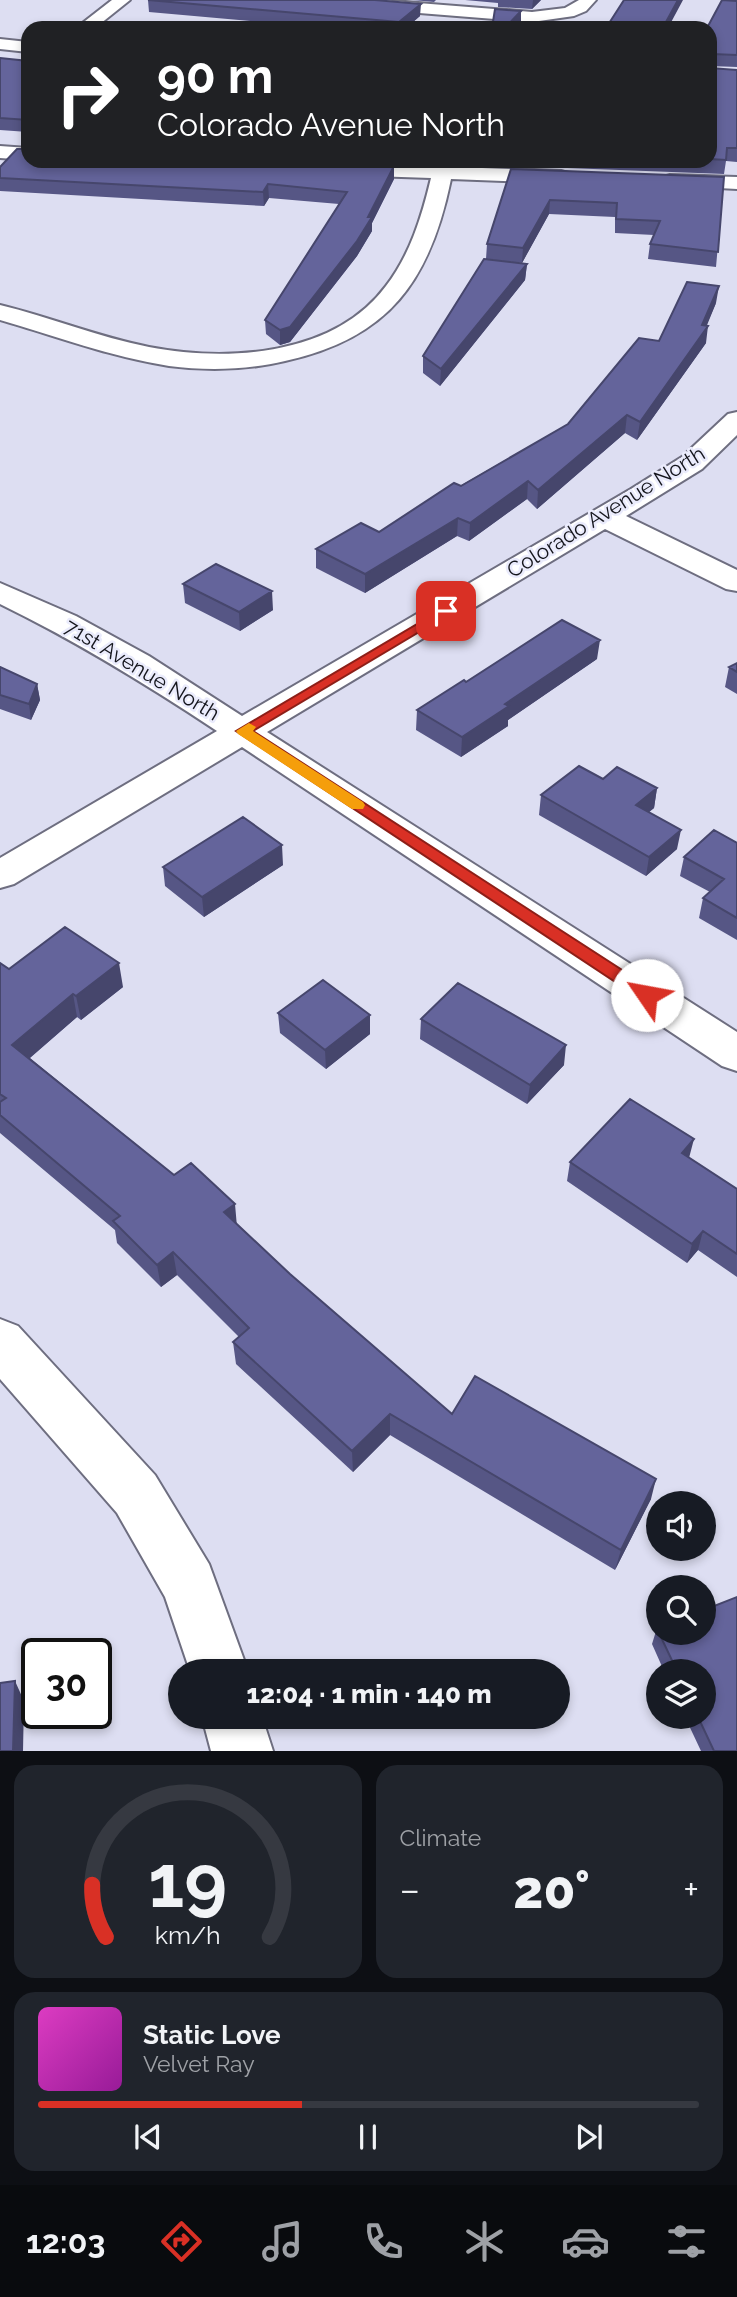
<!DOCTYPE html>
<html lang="en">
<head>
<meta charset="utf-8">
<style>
	body { margin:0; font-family:Raleway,sans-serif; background:#20242c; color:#f1f3f6; height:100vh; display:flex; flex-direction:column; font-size:26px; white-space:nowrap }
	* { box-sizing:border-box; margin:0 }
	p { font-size:23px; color:#9ea1a6 }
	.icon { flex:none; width:38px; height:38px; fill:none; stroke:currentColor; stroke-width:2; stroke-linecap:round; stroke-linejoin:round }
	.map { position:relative; height:1751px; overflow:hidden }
	.drawer { display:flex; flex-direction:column; gap:14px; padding:14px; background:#0d0f14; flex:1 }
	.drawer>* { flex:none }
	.banner { position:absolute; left:21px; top:21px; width:696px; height:147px; border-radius:21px; box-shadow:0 4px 10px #0003; background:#202124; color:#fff; overflow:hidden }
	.tools { position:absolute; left:646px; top:1491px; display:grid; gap:14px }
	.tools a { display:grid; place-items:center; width:70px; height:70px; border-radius:50%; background:#171b24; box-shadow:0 4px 10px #0003; font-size:35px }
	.speed { position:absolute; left:21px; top:1638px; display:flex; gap:14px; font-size:35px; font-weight:700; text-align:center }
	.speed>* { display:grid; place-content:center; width:91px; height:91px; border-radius:50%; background:#171b24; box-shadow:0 4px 10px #0003; line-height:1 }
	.speed .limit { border:4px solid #111; border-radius:10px; background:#fff; color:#111 }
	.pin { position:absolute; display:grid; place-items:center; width:60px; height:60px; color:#fff; margin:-30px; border-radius:14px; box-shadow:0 4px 10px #0006 }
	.me { position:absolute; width:77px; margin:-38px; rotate:303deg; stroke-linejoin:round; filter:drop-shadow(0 0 5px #0008) }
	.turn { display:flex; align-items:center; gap:24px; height:147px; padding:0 21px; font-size:32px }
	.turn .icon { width:91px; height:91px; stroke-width:2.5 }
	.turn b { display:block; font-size:49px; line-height:60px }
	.big { font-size:52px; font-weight:800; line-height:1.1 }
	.drawer .card { flex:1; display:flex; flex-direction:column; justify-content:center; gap:10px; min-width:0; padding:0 24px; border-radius:21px; background:#20242c }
	.drawer .dial { align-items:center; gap:0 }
	.dial svg { height:182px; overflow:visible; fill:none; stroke:#363941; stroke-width:7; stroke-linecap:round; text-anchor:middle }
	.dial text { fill:#f1f3f6; stroke:none }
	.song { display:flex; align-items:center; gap:21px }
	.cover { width:84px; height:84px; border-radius:10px; background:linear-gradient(135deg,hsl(310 70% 55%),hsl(300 70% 35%)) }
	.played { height:7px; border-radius:4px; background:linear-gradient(90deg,#d93025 40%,#363941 40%) }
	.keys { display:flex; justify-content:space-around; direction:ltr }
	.heat { display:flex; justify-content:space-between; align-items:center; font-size:38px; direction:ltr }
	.drawer .tiles { flex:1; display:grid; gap:14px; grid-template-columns:1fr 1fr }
	.card:last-child { grid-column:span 2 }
	.trip { position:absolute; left:168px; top:1659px; width:402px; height:70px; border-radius:35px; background:#171b24; box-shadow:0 4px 10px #0003; font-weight:800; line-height:70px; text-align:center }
	.menu { display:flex; height:112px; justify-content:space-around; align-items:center; background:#090b0e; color:#9ea1a6 }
	.menu .icon { width:49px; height:49px }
	.menu .on { color:#d93025 }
	.menu b { font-size:32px; color:#f1f3f6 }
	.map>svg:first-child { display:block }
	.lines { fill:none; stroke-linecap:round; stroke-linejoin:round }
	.minor-casing { stroke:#6e6e80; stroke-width:4 }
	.minor { fill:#fff; fill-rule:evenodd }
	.wall { fill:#565685 }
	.shaded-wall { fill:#46466c }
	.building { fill:#64649b; stroke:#46466c; stroke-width:2 }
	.route { fill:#d93025; stroke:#8d1f18; stroke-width:2 }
	.slow { fill:#f59e0b }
	.labels { text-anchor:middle; stroke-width:5; stroke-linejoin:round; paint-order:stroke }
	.street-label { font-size:21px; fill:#14151c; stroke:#eaebfc }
</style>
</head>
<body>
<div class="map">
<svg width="737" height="1751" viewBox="0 0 737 1751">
	<rect width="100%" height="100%" fill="#dddef2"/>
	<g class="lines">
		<g class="minor-casing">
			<path id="minor" d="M 112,0 L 130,0 L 95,28 L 76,28 Z
				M 311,0 L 380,0 L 532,12 L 565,8 L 579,0 L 596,0 L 586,11 L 574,16 L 532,22 L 319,5 Z
				M 0,39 L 28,42 L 28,52 L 0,49 Z
				M 0,146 L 28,148 L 28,160 L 0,158 Z
				M 435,161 L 455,161 L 454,167 L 561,171 L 568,173 L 571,177 L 568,181 L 561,183 L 451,179 C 430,281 389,338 285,361 C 247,370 207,371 169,366 C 111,357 56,336 0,320 L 0,305 C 50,317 98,337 149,347 C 228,362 334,356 386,286 C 410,255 422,216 431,178 L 342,175 L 335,173 L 332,169 L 335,165 L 434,166 Z
				M 670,175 L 737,177 L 737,189 L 663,185 L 660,181 L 663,177 Z
				M 737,412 L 737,435 L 702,469 L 626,516 L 737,570 L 737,591 L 726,589 L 605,529 L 267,732 L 737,1032 L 737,1071 L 722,1066 L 242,747 L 14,884 L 0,888 L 0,858 L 217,731 C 146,684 76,641 0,604 L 0,583 L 76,616 L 149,656 L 242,716 L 631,489 L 682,457 L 728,414 Z
				M 0,1319 L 18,1326 L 155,1475 L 209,1564 L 248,1671 L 190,1671 L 165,1597 L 117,1513 L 0,1379 Z
				M 202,1717 L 262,1717 L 273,1751 L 211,1751 Z"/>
		</g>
		<use href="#minor" class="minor"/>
	</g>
	<path class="wall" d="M 148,0 L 420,16 L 406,28 L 328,28 L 149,12 Z
		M 413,0 L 436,0 L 434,2 Z
		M 465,0 L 541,0 L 532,9 L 498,7 L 498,3 Z
		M 737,1 L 737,67 L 710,66 L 710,28 Z
		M 0,58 L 28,61 L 28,132 L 0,130 Z
		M 710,68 L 737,70 L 737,162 L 726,161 L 724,174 L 515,166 L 515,161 L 710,161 Z
		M 28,149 L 28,161 L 394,166 L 394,179 L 372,223 L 372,231 L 357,256 L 290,342 L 280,345 L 266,334 L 265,320 L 339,204 L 269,198 L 264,206 L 0,191 L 0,167 Z
		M 511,169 L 724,177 L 716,267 L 648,259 L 650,244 L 654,235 L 615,233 L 615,217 L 549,214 L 522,263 L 486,259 L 487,244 Z
		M 527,264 L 525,280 L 440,386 L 423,373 L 423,356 Z
		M 716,303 L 706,326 L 706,343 L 637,440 L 625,433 L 537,509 L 527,499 L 469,541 L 457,536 L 365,593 L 316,568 L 316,549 L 379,532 L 568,424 L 659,341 Z
		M 183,584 L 273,610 L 240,631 L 185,603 Z
		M 597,659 L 508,720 L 508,726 L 461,757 L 416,730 L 417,710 Z
		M 737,663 L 737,694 L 725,687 L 729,667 Z
		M 0,667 L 37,684 L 40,700 L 31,720 L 0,709 Z
		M 603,779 L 657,788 L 654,808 L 649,812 L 677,849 L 646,876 L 539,815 L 541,795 Z
		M 737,843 L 737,940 L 699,918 L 703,898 L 710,892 L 680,876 L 684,857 Z
		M 283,865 L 204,917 L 165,886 L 163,867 Z
		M 0,963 L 9,969 L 123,987 L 81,1020 L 77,1017 L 30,1058 L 174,1175 L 237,1224 L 290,1274 L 452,1414 L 651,1499 L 615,1570 L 390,1435 L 353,1472 L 236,1364 L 233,1342 L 239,1337 L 177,1275 L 161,1287 L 117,1243 L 115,1230 L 0,1133 Z
		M 278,1013 L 370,1015 L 370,1034 L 326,1069 L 280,1033 Z
		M 421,1019 L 564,1065 L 527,1104 L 420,1039 Z
		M 689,1158 L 737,1189 L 737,1277 L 698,1250 L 687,1263 L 567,1181 L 570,1162 Z
		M 657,1628 L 658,1628 L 658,1633 L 704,1633 L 737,1751 L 701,1751 L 685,1717 L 704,1717 L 704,1671 L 664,1671 L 652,1644 Z"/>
	<path class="shaded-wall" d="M 533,0 L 541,0 L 532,9 Z
		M 678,0 L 683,0 L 668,28 L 606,28 Z
		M 421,4 L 420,16 L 406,28 L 399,28 L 399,22 Z
		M 521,11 L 521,24 L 517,28 L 505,28 Z
		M 394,166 L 394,179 L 372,223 L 372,231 L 357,256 L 290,342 L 280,345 L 280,330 L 368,217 Z
		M 268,184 L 269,198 L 264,206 L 263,192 Z
		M 550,200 L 549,214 L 522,263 L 523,248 Z
		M 527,264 L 525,280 L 440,386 L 441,369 Z
		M 719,286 L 716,303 L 703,335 L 708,326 L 706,343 L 637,440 L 640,422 L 702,325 Z
		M 627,415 L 625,433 L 537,509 L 538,490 Z
		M 528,481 L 527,499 L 469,541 L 470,523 Z
		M 458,518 L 457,536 L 365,593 L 365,574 Z
		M 272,591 L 273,610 L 240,631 L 239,612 Z
		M 600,640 L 597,659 L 508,720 L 508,726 L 461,757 L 462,737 L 505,704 Z
		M 37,684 L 40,700 L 31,720 L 29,704 Z
		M 657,788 L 654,808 L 633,825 L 636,805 Z
		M 681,830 L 677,849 L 646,876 L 649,857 Z
		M 282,845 L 283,865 L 204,917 L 202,897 Z
		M 119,963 L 123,987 L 81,1020 L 76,996 Z
		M 73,994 L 77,1017 L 18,1068 L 12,1045 Z
		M 370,1015 L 370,1034 L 326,1069 L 325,1050 Z
		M 566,1045 L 564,1065 L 527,1104 L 530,1085 Z
		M 694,1139 L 689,1158 L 682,1153 Z
		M 235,1204 L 237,1227 L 224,1212 Z
		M 703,1231 L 698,1250 L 687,1263 L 692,1244 Z
		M 173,1252 L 177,1275 L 161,1287 L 157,1265 Z
		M 390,1414 L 390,1435 L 353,1472 L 352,1451 Z
		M 656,1479 L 651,1499 L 615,1570 L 621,1550 Z
		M 15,1681 L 24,1701 L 23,1751 L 13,1751 Z"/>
	<path class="building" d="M 148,0 L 375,0 L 421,4 L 399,22 Z
		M 624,0 L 678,0 L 666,22 L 606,28 Z
		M 722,0 L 737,1 L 737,55 L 712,54 L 710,55 L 710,28 L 707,28 Z
		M 495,9 L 521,11 L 505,28 L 492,28 Z
		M 0,58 L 28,61 L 28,120 L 0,118 Z
		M 710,68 L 737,70 L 737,148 L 727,148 L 726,160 L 710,159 Z
		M 28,147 L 28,161 L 267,161 L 394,166 L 368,217 L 372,217 L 357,241 L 290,327 L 280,330 L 265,320 L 347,192 L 268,184 L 263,192 L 0,178 L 0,167 L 17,149 L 28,149 Z
		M 511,169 L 724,177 L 718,252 L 650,244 L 660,221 L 616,219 L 617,203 L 550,200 L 523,248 L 487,244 Z
		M 484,259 L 527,264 L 441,369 L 423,356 Z
		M 687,282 L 719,286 L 702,325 L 708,326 L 640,422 L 627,415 L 538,490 L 528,481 L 470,523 L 458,518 L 365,574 L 316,549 L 361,523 L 379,532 L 454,483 L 461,486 L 568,424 L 639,338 L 659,341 Z
		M 216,564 L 272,591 L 239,612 L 183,584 Z
		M 562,620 L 600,640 L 505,704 L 509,706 L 462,737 L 417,710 L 464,680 L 466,682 Z
		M 737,663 L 737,672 L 729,667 Z
		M 0,667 L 37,684 L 29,704 L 0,695 Z
		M 579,766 L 603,779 L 617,767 L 657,788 L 636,805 L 681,830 L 649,857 L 541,795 Z
		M 243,817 L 282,845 L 202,897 L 163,867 Z
		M 714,830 L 737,843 L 737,918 L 703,898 L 724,879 L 684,857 Z
		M 65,927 L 119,963 L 76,996 L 73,994 L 12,1045 L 174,1175 L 191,1163 L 235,1204 L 224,1212 L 290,1274 L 452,1414 L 475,1376 L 656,1479 L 621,1550 L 390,1414 L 352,1451 L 233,1342 L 249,1328 L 173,1252 L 157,1265 L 113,1221 L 120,1216 L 0,1115 L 0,1102 L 6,1098 L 0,1094 L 0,963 L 9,969 Z
		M 323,980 L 370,1015 L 325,1050 L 278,1013 Z
		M 458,983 L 566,1045 L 530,1085 L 421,1019 Z
		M 630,1099 L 694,1139 L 682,1153 L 737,1189 L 737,1254 L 703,1231 L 692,1244 L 570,1162 Z
		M 737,1597 L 737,1751 L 714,1751 L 698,1717 L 704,1717 L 704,1671 L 677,1671 L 659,1633 L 704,1633 L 704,1610 Z
		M 15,1681 L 13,1751 L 0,1751 L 0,1683 Z"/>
	<path class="route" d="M 446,607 L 453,611 L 451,613 L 253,731 L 653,990 L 656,995 L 653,999 L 641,999 L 236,731 Z"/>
	<path class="slow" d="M 249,723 L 256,727 L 253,731 L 363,802 L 365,805 L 363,809 L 352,809 L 238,734 L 236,731 Z"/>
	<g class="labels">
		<g class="street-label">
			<text transform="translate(606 512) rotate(-32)" y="7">Colorado Avenue North</text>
			<text transform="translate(142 670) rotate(31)" y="7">71st Avenue North</text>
		</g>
	</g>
</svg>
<div class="tools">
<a><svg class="icon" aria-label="sound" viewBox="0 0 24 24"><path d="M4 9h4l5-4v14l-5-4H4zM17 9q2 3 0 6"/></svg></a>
<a><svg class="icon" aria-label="search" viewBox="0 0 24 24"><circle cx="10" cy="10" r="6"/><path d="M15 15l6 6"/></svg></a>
<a><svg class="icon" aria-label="layers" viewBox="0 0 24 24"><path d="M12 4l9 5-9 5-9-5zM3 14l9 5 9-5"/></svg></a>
</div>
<div class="speed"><div class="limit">30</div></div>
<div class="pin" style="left:446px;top:611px;background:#d93025"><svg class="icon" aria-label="arrive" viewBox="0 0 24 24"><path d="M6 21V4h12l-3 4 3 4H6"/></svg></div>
<svg class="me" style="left:647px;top:995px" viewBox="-20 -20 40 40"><circle r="19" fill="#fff"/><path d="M0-13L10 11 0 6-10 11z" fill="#d93025"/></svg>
<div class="trip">12:04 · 1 min · 140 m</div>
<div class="banner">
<div class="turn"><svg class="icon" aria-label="right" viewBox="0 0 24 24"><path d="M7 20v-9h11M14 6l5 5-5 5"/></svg><div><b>90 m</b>Colorado Avenue North</div></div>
</div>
</div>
<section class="drawer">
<div class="tiles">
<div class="card dial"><svg viewBox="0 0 100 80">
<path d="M14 69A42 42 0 1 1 86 69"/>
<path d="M14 69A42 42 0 0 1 8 46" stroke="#d93025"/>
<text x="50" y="56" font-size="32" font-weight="700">19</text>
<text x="50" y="72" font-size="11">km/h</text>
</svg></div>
<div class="card"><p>Climate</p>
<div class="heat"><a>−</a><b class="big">20°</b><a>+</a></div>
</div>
<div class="card">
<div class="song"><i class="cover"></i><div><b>Static Love</b><p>Velvet Ray</p></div></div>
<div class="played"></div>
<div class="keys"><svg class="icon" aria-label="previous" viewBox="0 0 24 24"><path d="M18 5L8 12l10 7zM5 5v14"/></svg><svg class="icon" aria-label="pause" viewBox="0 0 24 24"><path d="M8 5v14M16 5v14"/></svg><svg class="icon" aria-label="next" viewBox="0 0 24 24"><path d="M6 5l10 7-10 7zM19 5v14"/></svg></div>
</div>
</div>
</section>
<nav class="menu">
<b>12:03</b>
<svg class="icon on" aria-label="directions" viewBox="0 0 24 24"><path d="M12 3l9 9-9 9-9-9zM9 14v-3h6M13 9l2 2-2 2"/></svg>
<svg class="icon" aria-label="music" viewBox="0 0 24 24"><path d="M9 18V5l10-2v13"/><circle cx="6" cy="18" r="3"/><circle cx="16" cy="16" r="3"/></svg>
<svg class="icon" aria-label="phone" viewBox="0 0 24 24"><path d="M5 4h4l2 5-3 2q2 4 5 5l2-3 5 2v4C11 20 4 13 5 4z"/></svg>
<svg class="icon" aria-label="climate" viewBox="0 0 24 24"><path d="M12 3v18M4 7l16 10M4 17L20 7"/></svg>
<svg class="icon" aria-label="car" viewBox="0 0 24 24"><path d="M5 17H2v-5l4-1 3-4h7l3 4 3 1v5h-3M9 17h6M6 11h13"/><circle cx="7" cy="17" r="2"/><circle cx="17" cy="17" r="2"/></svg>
<svg class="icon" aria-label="filters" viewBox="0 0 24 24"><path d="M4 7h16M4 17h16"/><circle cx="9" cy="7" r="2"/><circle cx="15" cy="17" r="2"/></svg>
</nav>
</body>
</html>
